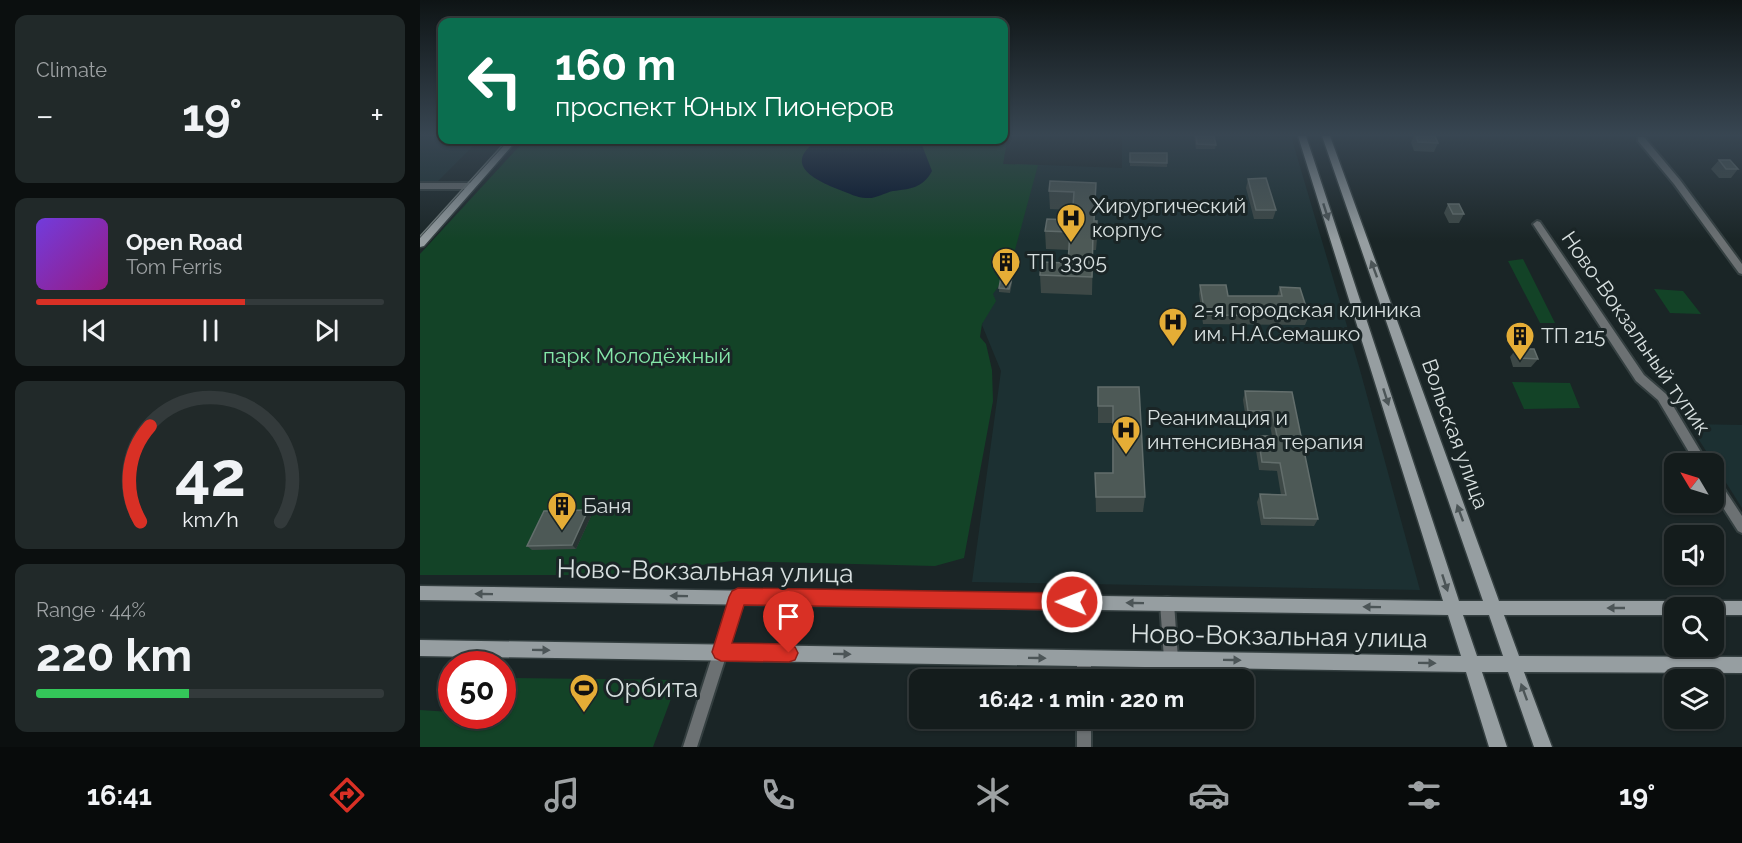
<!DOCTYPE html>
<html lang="en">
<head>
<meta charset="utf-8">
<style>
	body { margin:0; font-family:Raleway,sans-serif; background:#212929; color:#f1f3f6; height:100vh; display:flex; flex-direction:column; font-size:22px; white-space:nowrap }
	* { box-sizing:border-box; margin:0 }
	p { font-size:20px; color:#9da1a3 }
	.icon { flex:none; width:33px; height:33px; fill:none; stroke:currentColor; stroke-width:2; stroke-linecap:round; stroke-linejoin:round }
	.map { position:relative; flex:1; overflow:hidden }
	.panel { display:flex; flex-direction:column; gap:15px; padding:15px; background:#0b0f0f; width:420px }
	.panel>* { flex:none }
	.guide { position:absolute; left:18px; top:18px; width:570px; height:126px; border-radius:12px; box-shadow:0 2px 4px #0004,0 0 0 2px #333a3b; background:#0b6e4f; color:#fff; overflow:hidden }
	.needle { width:39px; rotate:308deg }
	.tools { position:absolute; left:1244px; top:453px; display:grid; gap:12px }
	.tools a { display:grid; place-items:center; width:60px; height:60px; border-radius:12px; background:#141c1c; box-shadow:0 2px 4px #0004,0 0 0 2px #333a3b; font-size:30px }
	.speed { position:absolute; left:18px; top:651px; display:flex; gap:12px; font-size:30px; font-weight:700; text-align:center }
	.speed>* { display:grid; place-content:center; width:78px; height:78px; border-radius:50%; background:#141c1c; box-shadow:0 2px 4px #0004,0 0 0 2px #333a3b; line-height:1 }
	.speed .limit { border:9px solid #d22; background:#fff; color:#111 }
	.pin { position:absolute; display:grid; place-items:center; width:51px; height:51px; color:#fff; margin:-62px -26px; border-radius:50% 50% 50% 0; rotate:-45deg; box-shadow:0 0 6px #0007 }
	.pin .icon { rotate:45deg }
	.me { position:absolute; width:66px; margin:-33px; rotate:271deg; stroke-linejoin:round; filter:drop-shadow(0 0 4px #0008) }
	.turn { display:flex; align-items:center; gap:21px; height:126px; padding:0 18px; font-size:27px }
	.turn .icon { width:78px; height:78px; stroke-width:2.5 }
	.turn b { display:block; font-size:42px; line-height:51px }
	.big { font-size:45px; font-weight:700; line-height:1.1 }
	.panel .widget { flex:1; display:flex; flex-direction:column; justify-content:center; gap:9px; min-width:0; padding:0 21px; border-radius:12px; background:#212929 }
	.panel .dial { align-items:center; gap:0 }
	.dial svg { height:156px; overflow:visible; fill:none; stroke:#333a3b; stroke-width:7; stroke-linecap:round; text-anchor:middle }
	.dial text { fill:#f1f3f6; stroke:none }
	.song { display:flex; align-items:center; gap:18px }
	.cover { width:72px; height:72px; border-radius:9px; background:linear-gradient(135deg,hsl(260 70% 55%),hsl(310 70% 35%)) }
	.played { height:6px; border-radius:3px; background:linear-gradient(90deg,#d93025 60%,#333a3b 60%) }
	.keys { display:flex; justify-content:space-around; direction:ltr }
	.heat { display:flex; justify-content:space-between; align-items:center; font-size:33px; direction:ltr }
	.charge { height:9px; border-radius:4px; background:linear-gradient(90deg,#34c759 44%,#333a3b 0) }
	.trip { position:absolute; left:489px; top:669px; width:345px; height:60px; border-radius:12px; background:#141c1c; box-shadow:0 2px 4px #0004,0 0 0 2px #333a3b; font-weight:700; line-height:60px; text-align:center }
	.tab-bar { display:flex; height:96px; justify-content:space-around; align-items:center; background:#080b0b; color:#9da1a3 }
	.tab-bar .icon { width:42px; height:42px }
	.tab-bar .selected { color:#d93025 }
	.tab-bar b { font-size:27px; color:#f1f3f6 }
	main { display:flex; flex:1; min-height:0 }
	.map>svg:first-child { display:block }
	.built { fill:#1c3032 }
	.green { fill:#134327 }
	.water { fill:#000f29 }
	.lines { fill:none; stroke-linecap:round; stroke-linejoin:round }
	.street-casing { stroke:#343f40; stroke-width:4 }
	.secondary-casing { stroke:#343f40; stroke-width:3 }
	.street { fill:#6c7173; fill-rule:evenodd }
	.secondary { fill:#969ea1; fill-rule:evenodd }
	.tram { stroke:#717b7b; stroke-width:1.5 }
	.wall { fill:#3d4846 }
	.shaded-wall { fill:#283332 }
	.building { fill:#4d5956; stroke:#636e6c; stroke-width:1.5 }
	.oneway { fill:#4c5557 }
	.route { fill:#d93025; stroke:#8d1f18; stroke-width:1.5 }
	.labels { text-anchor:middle; stroke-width:6; stroke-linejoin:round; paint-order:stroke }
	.poi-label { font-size:21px; fill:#d7dfdf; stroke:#1a2526; text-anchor:start }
	.street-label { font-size:21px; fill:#d7dfdf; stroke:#1a2526 }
	.park-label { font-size:21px; fill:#85e8a9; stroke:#1a2526 }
	.near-street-label { font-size:26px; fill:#d7dfdf; stroke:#1a2526 }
	.near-poi-label { font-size:26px; fill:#d7dfdf; stroke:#1a2526; text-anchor:start }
</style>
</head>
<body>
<main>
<section class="panel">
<div class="widget"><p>Climate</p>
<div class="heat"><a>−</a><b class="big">19°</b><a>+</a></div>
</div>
<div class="widget">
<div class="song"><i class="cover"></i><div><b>Open Road</b><p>Tom Ferris</p></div></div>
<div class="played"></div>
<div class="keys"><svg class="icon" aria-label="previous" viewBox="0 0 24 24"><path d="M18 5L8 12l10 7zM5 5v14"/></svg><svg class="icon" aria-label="pause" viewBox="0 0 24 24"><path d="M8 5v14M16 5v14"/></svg><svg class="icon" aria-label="next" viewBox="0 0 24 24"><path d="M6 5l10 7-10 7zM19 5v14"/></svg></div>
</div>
<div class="widget dial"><svg viewBox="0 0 100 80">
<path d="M14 69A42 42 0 1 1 86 69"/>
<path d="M14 69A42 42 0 0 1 19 20" stroke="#d93025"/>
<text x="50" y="56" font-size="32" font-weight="700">42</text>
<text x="50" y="72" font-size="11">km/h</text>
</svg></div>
<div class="widget"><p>Range · 44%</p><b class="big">220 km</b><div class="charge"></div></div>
</section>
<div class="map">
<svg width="1322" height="747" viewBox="0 0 1322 747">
	<rect width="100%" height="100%" fill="#1a2526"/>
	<path class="built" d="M 0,136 L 22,136 L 22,140 L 59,140 L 17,182 L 0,182 Z
		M 702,136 L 871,136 L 940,370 L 1000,590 L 552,582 L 581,371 L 562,325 L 595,164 L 702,168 Z
		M 1269,424 L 1322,425 L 1322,508 Z"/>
	<path class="green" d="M 584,136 L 588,136 L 583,164 L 618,165 L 589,272 L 573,294 L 576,301 L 562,324 L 560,337 L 566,344 L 572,370 L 573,401 L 544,558 L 515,566 L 312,561 L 206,575 L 0,575 L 0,254 L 105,140 L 584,140 Z
		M 1103,259 L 1135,323 L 1120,323 L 1088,261 Z
		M 1234,289 L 1263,291 L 1281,314 L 1250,313 Z
		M 1092,382 L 1150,383 L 1160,408 L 1104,409 Z
		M 83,678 L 92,678 L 258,680 L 233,747 L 0,747 L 0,710 L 31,712 L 32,716 L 82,716 Z"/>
	<path class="water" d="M 398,140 L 500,140 L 512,171 C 503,188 490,189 473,191 C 464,193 456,199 446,198 C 438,198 428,193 420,190 C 394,180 362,164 398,140 Z"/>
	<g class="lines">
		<g class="street-casing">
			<path id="street" d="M 1218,137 L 1224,137 L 1260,180 L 1322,264 L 1322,274 L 1319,273 L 1254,184 L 1218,141 Z
				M 0,183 L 52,183 L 56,186 L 52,189 L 0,189 Z
				M 1117,221 L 1120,222 L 1224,375 L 1246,394 L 1288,464 L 1276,464 L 1238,400 L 1216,381 L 1113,224 Z
				M 1293,477 L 1297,478 L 1322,516 L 1322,533 L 1318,531 L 1293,492 Z
				M 318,591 L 323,592 L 325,597 L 277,747 L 263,747 L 311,597 L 313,592 Z
				M 747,597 L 752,598 L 754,603 L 758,659 L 756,664 L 751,666 L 746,664 L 744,659 L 740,603 L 742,598 Z
				M 664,652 L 669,654 L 671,659 L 671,680 L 657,680 L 657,659 L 659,654 Z
				M 657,718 L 671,718 L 671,747 L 657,747 Z"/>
		</g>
		<g class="secondary-casing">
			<path id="secondary" d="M 878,136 L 886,136 L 1039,601 L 1063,601 L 902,136 L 910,136 L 1079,601 L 1254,601 L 1259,603 L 1261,608 L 1254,608 L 1254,615 L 1084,615 L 1099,656 L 1322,657 L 1322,673 L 1104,672 L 1132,747 L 1114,747 L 1088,672 L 1062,672 L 1087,747 L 1069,747 L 1046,672 L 0,656 L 0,640 L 1041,656 L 1028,615 L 0,600 L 0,586 L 1023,601 ZM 1043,615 L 1069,615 L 1083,656 L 1057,656 Z
				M 89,140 L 97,140 L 4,246 L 0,247 L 0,238 Z
				M 1293,601 L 1322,601 L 1322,615 L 1293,615 L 1293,608 L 1286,608 L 1288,603 Z"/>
		</g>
		<use href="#street" class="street"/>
		<use href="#secondary" class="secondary"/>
		<path class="tram" d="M 0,236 L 87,140"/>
	</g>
	<path class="wall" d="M 774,136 L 794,136 L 796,145 L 795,149 L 776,149 Z
		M 994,136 L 1015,136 L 1018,143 L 1014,152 L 994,151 L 991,142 Z
		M 710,153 L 747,163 L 747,167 L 710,166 Z
		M 1299,160 L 1318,169 L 1311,178 L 1299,178 L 1291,169 Z
		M 828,179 L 856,210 L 853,219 L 834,219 L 826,188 Z
		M 676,183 L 674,221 L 677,221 L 677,239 L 676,250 L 673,250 L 672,295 L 621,293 L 620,275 L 648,263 L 649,250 L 626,249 L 625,231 L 652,220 L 653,210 L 630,209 L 629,191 Z
		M 1028,204 L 1044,214 L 1039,223 L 1029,223 L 1024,213 Z
		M 592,278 L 592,283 L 590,293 L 579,292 L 579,288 Z
		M 780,285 L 808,296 L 857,296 L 860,287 L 889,316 L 885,325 L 783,324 L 779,294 Z
		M 1096,349 L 1118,359 L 1111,367 L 1093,367 L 1090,357 Z
		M 678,387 L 719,387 L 725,497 L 723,512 L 676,512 L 675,473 L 692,473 L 692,423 L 678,423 Z
		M 825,391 L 872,392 L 898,519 L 894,526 L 841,525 L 837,502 L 840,494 L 861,495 L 857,471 L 839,470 L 835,444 L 838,436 L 852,436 L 849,420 L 826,420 L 823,400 Z
		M 168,510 L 172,514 L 156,549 L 112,550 L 107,546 Z"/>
	<path class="shaded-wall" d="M 168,510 L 172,514 L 156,549 L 152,545 Z"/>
	<path class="building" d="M 776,136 L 794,136 L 796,145 L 777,144 Z
		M 996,136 L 1015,136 L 1018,143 L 998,142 Z
		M 710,153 L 747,153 L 747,163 L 710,162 Z
		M 1299,160 L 1310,160 L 1318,169 L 1306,169 Z
		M 846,178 L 856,210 L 836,210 L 828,179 Z
		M 630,181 L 676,183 L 674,221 L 677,221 L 676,232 L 673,232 L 672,277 L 620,275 L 621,262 L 648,263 L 650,232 L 625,231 L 627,219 L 652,220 L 654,192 L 629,191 Z
		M 1028,204 L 1039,204 L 1044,214 L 1033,214 Z
		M 581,277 L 592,278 L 589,289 L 579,288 Z
		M 780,285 L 806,285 L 808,296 L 862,296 L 860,287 L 880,288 L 889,316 L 785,315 Z
		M 1096,349 L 1114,349 L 1118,359 L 1100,358 Z
		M 678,387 L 719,387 L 725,497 L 676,497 L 675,473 L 693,473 L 693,406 L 678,406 Z
		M 825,391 L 872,392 L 898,519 L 844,518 L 840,494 L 866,495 L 860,463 L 842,462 L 838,436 L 857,436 L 852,411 L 828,411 Z
		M 168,510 L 152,545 L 107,546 L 124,511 Z"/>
	<defs><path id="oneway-solid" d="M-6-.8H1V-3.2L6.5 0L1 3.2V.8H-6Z" transform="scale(1.5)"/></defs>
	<g class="oneway">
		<use href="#oneway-solid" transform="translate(906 212) rotate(72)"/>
		<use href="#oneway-solid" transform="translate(954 269) rotate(-110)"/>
		<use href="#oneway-solid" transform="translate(966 397) rotate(72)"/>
		<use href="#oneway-solid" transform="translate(1040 513) rotate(-110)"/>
		<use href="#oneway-solid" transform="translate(1025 583) rotate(72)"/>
		<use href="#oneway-solid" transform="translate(64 594) rotate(-179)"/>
		<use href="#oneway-solid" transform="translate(259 596) rotate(-179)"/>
		<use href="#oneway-solid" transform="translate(715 603) rotate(-179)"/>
		<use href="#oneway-solid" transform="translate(952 607) rotate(-179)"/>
		<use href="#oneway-solid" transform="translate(1196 608) rotate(-180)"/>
		<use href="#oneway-solid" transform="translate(121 650) rotate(1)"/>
		<use href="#oneway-solid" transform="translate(422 654) rotate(1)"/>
		<use href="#oneway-solid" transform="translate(617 658) rotate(1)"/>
		<use href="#oneway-solid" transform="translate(812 660) rotate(1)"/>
		<use href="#oneway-solid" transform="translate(1007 663) rotate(1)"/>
		<use href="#oneway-solid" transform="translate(1104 692) rotate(-110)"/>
	</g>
	<linearGradient id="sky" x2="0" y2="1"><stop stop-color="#0e1415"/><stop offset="0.56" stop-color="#384652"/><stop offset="1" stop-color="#384652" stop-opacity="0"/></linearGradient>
	<rect width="1322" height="241" fill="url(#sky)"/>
	<path class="route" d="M 318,588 L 652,593 L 658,596 L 660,602 L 658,607 L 652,610 L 324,605 L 312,643 L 369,644 L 375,647 L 378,653 L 375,660 L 369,662 L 301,661 L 295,658 L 292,652 L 309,597 L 312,591 Z"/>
	<defs>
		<g id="hospital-pin" transform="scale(1.5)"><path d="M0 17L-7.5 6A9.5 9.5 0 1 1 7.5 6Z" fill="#e5ad36" stroke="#1a2526"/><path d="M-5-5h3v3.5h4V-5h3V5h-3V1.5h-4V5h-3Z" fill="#111"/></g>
		<g id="building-pin" transform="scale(1.5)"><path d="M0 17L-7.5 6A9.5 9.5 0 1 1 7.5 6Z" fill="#e5ad36" stroke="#1a2526"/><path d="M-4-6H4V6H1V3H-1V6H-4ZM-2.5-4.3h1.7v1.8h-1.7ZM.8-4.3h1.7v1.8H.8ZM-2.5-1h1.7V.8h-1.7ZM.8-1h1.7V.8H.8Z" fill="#111"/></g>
		<g id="stadium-pin" transform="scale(1.5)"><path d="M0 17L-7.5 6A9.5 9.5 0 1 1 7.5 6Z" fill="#e5ad36" stroke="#1a2526"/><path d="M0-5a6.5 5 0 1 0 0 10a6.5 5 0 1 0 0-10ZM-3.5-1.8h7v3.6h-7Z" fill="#111"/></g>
	</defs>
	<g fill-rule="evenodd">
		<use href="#hospital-pin" x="651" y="218"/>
		<use href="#building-pin" x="586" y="262"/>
		<use href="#hospital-pin" x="753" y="322"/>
		<use href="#building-pin" x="1100" y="336"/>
		<use href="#hospital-pin" x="706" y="430"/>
		<use href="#building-pin" x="142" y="506"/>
		<use href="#stadium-pin" x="164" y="688"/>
	</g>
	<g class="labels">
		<g class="poi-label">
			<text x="672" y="213">Хирургический<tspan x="672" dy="24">корпус</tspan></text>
			<text x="607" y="269">ТП 3305</text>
			<text x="774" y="317">2-я городская клиника<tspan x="774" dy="24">им. Н.А.Семашко</tspan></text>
			<text x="1121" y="343">ТП 215</text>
			<text x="727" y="425">Реанимация и<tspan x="727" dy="24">интенсивная терапия</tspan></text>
			<text x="163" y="513">Баня</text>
		</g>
		<g class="street-label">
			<text transform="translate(1216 333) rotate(55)" y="7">Ново-Вокзальный тупик</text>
			<text transform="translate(1035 434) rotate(70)" y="7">Вольская улица</text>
		</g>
		<g class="park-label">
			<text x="217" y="363">парк Молодёжный</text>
		</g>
		<g class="near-street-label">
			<text transform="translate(285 571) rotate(1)" y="9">Ново-Вокзальная улица</text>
			<text transform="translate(859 636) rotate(1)" y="9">Ново-Вокзальная улица</text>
		</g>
		<g class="near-poi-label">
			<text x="185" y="697">Орбита</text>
		</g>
	</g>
</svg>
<div class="tools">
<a><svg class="needle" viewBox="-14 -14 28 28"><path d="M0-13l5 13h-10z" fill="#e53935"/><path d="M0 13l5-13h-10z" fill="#9da1a3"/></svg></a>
<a><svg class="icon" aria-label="sound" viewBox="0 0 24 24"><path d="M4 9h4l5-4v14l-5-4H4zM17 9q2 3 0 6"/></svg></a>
<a><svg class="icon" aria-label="search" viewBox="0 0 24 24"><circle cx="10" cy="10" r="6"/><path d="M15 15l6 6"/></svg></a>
<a><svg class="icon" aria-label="layers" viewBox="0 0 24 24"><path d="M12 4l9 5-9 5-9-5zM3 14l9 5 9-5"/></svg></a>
</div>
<div class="speed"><div class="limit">50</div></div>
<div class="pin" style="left:369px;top:653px;background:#d93025"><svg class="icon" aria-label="arrive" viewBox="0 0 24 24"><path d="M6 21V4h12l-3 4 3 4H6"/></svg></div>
<svg class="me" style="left:652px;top:602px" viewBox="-20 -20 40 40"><circle r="17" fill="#d93025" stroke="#fff" stroke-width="3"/><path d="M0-11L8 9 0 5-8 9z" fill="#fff"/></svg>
<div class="trip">16:42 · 1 min · 220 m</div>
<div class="guide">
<div class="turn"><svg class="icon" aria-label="left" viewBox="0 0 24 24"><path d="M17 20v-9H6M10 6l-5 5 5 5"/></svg><div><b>160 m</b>проспект Юных Пионеров</div></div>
</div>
</div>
</main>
<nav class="tab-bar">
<b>16:41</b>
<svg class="icon selected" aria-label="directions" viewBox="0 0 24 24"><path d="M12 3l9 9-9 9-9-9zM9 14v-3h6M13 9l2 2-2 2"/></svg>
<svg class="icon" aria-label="music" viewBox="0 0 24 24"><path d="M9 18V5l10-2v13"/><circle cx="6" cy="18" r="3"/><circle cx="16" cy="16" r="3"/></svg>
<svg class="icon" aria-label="phone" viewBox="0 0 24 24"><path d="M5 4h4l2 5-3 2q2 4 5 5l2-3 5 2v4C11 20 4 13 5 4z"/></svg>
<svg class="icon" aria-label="climate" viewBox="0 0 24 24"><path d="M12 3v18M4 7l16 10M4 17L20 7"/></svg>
<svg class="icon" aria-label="car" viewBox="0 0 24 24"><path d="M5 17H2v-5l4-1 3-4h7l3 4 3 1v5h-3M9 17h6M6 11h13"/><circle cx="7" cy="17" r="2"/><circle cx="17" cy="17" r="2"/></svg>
<svg class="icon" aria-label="filters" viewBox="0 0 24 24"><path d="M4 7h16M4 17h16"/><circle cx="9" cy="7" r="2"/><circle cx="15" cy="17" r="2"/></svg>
<b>19°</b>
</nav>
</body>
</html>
